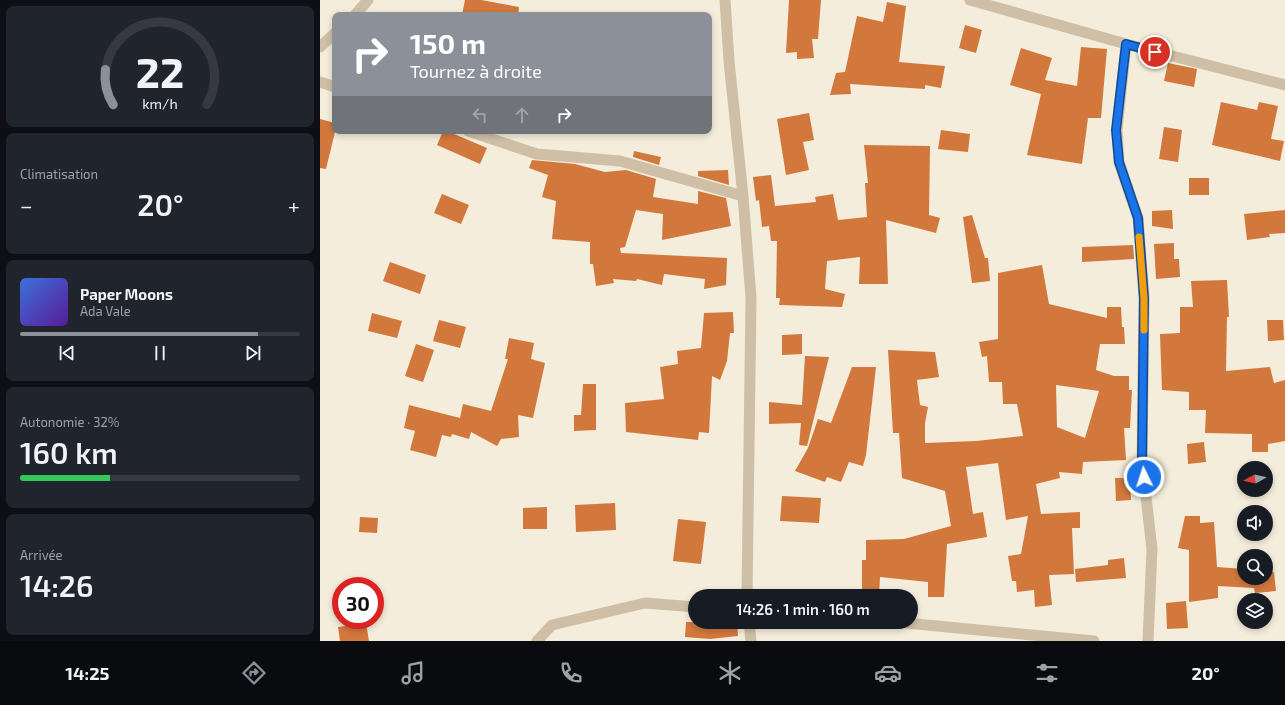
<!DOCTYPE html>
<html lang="fr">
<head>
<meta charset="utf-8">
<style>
	body { margin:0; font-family:"Exo 2",sans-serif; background:#20242c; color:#f1f3f6; height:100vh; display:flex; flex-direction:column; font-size:15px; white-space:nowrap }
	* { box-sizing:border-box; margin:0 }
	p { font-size:13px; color:#9ea1a6 }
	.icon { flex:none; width:22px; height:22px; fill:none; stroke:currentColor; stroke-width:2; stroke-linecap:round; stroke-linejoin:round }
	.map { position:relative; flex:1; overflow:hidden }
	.details { display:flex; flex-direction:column; gap:6px; padding:6px; background:#0d0f14; width:320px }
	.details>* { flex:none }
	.guide { position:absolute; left:12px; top:12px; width:380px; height:122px; border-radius:8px; box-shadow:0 2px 6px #0003; background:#8c9099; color:#fff; overflow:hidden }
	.needle { width:26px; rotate:262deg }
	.fabs { position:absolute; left:917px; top:461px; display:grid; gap:8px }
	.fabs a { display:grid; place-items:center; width:36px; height:36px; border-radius:50%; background:#171b24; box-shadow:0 2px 6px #0003; font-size:20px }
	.speed { position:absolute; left:12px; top:577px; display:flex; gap:8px; font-size:20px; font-weight:700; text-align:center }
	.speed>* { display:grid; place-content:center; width:52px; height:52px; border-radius:50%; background:#171b24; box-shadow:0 2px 6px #0003; line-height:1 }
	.speed .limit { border:6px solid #d22; background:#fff; color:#111 }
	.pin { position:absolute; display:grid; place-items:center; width:34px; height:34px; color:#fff; margin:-17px; border:2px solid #fff; border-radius:50%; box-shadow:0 1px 4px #0007 }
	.me { position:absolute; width:44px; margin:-22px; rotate:356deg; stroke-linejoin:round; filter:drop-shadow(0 0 3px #0008) }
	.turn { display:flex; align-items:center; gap:14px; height:84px; padding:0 12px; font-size:18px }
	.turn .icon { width:52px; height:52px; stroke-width:2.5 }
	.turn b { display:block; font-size:28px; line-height:34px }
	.lanes { display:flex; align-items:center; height:38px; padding:0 12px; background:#0003; justify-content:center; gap:20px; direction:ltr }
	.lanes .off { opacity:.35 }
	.big { font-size:30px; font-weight:600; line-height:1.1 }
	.details .widget { flex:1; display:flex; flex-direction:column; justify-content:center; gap:6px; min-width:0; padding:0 14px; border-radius:8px; background:#20242c }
	.details .dial { align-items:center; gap:0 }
	.dial svg { height:104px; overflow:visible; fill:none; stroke:#363941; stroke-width:7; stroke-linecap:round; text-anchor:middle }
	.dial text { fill:#f1f3f6; stroke:none }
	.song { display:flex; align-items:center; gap:12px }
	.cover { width:48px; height:48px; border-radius:6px; background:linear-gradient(135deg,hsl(220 70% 55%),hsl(270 70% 35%)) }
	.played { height:4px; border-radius:2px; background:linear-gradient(90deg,#8c9099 85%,#363941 85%) }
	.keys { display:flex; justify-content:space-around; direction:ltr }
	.heat { display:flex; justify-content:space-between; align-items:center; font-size:22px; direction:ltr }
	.charge { height:6px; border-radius:3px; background:linear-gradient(90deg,#34c759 32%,#363941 0) }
	.trip { position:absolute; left:368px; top:589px; width:230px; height:40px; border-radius:20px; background:#171b24; box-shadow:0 2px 6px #0003; font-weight:600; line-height:40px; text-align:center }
	.tabs { display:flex; height:64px; justify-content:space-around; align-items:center; background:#090b0e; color:#9ea1a6 }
	.tabs .icon { width:28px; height:28px }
	.tabs .selected { color:#8c9099 }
	.tabs b { font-size:18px; color:#f1f3f6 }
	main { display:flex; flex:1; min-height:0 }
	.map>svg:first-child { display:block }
	.building { fill:#d2783c; fill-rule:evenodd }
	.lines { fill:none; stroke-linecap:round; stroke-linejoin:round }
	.minor { stroke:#cebfa6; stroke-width:11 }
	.route-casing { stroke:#114b97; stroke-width:10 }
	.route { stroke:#1a73e8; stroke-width:7 }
	.slow { stroke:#f59e0b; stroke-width:7 }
</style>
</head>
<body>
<main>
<section class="details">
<div class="widget dial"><svg viewBox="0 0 100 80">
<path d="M14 69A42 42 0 1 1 86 69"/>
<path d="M14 69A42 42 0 0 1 8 42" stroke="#8c9099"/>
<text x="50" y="56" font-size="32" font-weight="700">22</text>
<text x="50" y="72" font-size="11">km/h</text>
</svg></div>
<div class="widget"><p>Climatisation</p>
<div class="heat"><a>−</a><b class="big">20°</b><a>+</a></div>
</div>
<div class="widget">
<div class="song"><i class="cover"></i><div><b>Paper Moons</b><p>Ada Vale</p></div></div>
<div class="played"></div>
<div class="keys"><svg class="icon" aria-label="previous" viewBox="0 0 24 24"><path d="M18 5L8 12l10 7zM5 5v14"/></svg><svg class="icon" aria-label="pause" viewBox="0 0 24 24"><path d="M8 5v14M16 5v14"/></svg><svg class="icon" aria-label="next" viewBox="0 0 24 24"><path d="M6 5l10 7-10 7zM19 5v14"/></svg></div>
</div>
<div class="widget"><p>Autonomie · 32%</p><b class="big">160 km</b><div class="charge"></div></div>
<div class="widget"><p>Arrivée</p><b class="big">14:26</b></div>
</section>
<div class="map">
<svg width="965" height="641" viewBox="0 0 965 641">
	<rect width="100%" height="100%" fill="#f4eddb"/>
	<path class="building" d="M 145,0 L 161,0 L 199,7 L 198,15 L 142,15 Z
		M 469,0 L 501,0 L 498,39 L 492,39 L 494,58 L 477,59 L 477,52 L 466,53 Z
		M 567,2 L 586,6 L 579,62 L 625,66 L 621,88 L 605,85 L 605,89 L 530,84 L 531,94 L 510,95 L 516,73 L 525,72 L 537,16 L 563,22 Z
		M 645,25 L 662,30 L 656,53 L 639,48 Z
		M 761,47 L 787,49 L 781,118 L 768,118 L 762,164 L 707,155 L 721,94 L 690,85 L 701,48 L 732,58 L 725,80 L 757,86 Z
		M 848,63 L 877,69 L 874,87 L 844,81 Z
		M 901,102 L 937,110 L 939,102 L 958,106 L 951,139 L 964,141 L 960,161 L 892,145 Z
		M 489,113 L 494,140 L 483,142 L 489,170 L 466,175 L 457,119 Z
		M 0,119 L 15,123 L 15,132 L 6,169 L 0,168 Z
		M 844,127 L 862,130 L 858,162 L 839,159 Z
		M 621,130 L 650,134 L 648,152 L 618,149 Z
		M 123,131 L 127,131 L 167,148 L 160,164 L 117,145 Z
		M 544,145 L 610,146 L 609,215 L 620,218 L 616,233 L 566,220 L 568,284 L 539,284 L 540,257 L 507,261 L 505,289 L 525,294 L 522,307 L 459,305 L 460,298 L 456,298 L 457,241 L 451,241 L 449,226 L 442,227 L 439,200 L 436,201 L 433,177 L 451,175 L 455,206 L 496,202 L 495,197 L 513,194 L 518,220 L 547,217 L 545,183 L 548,183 Z
		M 314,151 L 341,157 L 339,165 L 313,157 Z
		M 212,160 L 255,164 L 285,172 L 306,170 L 336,179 L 333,197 L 378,204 L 378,191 L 406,198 L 411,226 L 342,240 L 343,214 L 316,210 L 305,247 L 300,248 L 301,253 L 407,258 L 406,285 L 384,289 L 385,279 L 344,274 L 342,285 L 317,279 L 316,281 L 293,279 L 294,283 L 276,286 L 273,264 L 270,264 L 270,242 L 232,239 L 236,201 L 222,197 L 228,175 L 209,168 Z
		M 408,170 L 409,185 L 378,176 L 378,171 Z
		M 869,178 L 889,178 L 889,195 L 869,195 Z
		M 122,194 L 149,205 L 141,224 L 114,213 Z
		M 852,210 L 853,229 L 832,226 L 832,211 Z
		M 965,210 L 965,233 L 949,234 L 950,237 L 927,240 L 924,214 Z
		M 652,215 L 665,258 L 668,258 L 670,281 L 652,283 L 643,217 Z
		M 854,243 L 854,259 L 859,259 L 860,277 L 836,279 L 834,244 Z
		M 813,245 L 814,259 L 762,262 L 762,247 Z
		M 70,262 L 106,275 L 100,294 L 63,281 Z
		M 722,265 L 729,304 L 787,318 L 787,307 L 801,307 L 802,327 L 804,327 L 805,344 L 780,344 L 776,370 L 794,376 L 809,376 L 809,390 L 812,390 L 810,428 L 804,428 L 806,460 L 763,462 L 762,474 L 739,472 L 740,478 L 716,484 L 721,514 L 760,512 L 760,528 L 752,528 L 754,574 L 729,575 L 732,605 L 715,607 L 714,590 L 697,592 L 696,581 L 692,581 L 688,556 L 701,554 L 708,516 L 686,520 L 678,463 L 646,467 L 653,514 L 663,512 L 667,537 L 627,544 L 624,597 L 608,597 L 608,582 L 560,577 L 559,596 L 542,596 L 542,560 L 546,560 L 546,540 L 584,539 L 631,526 L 625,491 L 582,478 L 579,433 L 573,433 L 568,350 L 615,352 L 619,377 L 597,380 L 600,405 L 608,407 L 605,423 L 605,443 L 656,441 L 703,436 L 697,404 L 683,404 L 682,382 L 669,382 L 667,356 L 662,357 L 659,342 L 678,339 L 678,273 ZM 736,385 L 779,391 L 765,438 L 737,427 Z
		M 907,280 L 909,317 L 907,317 L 906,371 L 950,367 L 954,383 L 965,380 L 965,441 L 948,444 L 948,452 L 932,452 L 932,434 L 885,433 L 886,410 L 869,410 L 869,392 L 842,390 L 840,334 L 860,333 L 860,307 L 873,307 L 871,281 Z
		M 413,312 L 414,333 L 410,333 L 407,361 L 400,380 L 392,376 L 389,433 L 379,432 L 378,440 L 306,432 L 305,403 L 344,399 L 340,367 L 358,364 L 357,351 L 381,348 L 384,313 Z
		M 52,313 L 82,321 L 77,338 L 48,331 Z
		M 119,320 L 146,327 L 140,348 L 113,341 Z
		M 947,320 L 963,320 L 964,340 L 948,341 Z
		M 482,334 L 482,354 L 462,355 L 462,335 Z
		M 189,338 L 214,343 L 211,359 L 225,363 L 213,418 L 198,415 L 199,437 L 181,439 L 177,446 L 151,432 L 149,439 L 132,434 L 131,437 L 122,435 L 116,457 L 90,450 L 95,431 L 84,428 L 89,405 L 140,418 L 143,404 L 171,411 L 188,359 L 185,359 Z
		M 96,344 L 114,350 L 103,382 L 85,376 Z
		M 485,356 L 509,357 L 487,446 L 479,445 L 481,423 L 449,424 L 449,402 L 482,405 Z
		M 532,367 L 556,367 L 546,455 L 543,466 L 529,462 L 521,482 L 507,477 L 505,482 L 475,471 L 488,448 L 498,419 L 511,423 Z
		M 263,384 L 276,384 L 276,430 L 254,431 L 254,415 L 261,415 Z
		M 884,442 L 886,462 L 868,464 L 867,444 Z
		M 795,478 L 810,478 L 811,500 L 796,501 Z
		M 462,496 L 501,498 L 499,523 L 460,521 Z
		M 295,503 L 296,530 L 256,532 L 255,505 Z
		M 227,507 L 227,529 L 203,529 L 203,508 Z
		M 865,516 L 880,516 L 880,523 L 894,522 L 897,567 L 924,569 L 924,578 L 946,578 L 946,571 L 954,572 L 956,591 L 935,593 L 934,588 L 898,586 L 898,598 L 869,602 L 869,550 L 858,548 Z
		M 40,517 L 58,518 L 57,533 L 39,532 Z
		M 358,519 L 386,522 L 381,564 L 353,561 Z
		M 804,558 L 806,578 L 756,582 L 755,569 L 788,565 L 788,560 Z
		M 866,601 L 868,628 L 847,629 L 846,603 Z
		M 366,622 L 417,622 L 418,636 L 390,639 L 365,637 Z
		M 46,623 L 49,641 L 20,641 L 18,627 Z"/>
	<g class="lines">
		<path class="minor" d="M 405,0 L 409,61 L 423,196 L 431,298 L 427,596
			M 650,0 L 806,44 L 965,85
			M 35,15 L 48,0
			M 806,44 L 797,130 L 799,162 L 818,218 L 824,298 L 822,462 L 832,549 L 828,641
			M 0,47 L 15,33
			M 0,82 L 15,87
			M 148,131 L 217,154 L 300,161 L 423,196
			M 429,622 L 431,641
			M 575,622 L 774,641
			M 217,641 L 232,625 L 325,603 L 375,607"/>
	</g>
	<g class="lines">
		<g class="route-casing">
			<path id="route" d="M 824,477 L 822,462 L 824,298 L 818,218 L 799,162 L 796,130 L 806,44 L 835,52"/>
		</g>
		<use href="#route" class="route"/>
		<path class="slow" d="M 819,237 L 824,298 L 824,330"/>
	</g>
</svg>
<div class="fabs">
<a><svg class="needle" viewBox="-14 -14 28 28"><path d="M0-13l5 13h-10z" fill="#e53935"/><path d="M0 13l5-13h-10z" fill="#9ea1a6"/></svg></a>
<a><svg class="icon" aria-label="sound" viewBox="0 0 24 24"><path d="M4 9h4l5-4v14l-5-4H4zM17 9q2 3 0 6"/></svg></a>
<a><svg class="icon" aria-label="search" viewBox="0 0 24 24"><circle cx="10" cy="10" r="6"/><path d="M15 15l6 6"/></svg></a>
<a><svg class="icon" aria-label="layers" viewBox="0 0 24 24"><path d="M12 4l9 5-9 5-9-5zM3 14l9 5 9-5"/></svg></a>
</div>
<div class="speed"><div class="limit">30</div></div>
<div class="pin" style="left:835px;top:52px;background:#d93025"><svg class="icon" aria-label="arrive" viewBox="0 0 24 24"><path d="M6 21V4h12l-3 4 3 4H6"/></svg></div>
<svg class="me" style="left:824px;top:477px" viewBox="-20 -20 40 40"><circle r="17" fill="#1a73e8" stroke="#fff" stroke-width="3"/><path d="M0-11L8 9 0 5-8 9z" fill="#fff"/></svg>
<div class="trip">14:26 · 1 min · 160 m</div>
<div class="guide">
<div class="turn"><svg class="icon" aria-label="right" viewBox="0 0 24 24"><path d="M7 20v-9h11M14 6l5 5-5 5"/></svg><div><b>150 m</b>Tournez à droite</div></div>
<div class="lanes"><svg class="icon off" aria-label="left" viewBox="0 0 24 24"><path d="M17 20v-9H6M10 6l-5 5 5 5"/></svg><svg class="icon off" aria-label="ahead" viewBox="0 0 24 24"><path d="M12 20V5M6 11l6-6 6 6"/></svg><svg class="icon" aria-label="right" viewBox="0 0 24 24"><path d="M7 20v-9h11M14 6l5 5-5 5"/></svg></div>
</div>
</div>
</main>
<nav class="tabs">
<b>14:25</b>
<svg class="icon selected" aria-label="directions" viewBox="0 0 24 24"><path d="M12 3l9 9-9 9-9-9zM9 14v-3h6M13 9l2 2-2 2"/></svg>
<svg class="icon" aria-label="music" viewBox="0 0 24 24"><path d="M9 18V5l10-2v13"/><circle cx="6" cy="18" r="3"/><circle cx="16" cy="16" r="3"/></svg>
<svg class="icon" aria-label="phone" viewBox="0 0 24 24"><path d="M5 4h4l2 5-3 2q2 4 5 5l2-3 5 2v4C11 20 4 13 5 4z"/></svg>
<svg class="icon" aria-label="climate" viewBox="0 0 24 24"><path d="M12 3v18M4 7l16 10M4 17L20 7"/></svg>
<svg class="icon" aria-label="car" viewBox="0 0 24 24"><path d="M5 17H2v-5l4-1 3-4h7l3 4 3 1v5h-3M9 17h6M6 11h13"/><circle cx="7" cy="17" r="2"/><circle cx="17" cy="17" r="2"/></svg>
<svg class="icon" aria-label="filters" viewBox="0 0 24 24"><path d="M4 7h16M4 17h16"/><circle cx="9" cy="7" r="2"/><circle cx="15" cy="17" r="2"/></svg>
<b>20°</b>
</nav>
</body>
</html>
